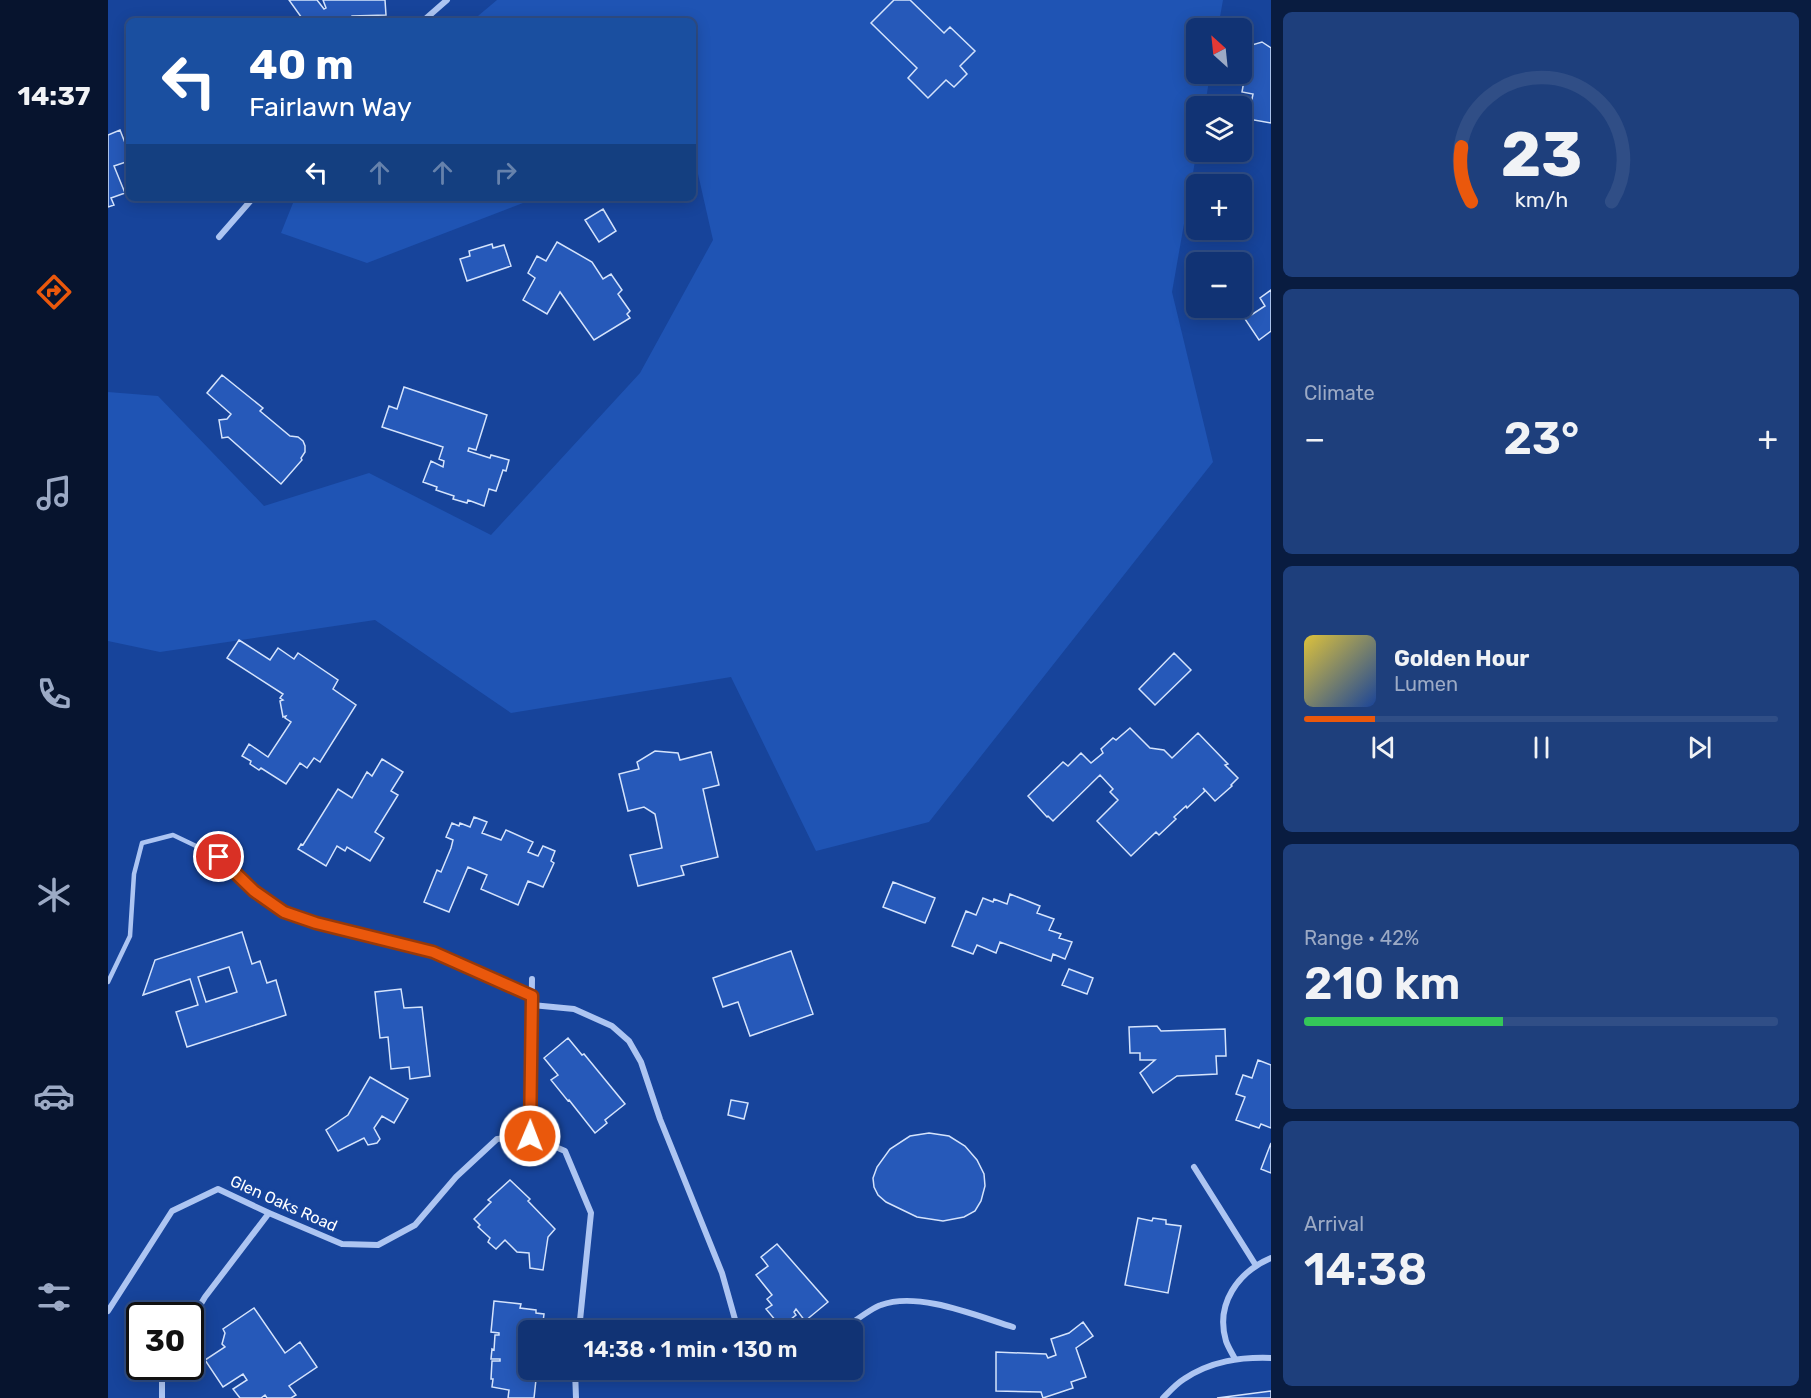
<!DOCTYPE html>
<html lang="en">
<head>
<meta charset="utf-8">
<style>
	body { margin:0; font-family:Rubik,sans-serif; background:#1e3f7c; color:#f1f3f6; height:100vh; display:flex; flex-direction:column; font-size:22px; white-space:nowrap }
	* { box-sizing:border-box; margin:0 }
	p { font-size:20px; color:#9caac5 }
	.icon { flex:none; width:33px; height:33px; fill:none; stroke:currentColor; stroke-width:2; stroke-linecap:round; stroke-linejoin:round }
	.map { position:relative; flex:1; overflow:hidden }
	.sheet { display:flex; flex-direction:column; gap:12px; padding:12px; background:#091c40; width:540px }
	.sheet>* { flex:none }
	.guide { position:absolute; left:18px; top:18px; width:570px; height:183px; border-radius:9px; box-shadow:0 3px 15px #0003,0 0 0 2px #304e86; background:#1a4fa0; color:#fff; overflow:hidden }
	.needle { width:39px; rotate:333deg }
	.buttons { position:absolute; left:1078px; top:18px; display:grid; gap:12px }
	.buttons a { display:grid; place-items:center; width:66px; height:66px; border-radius:9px; background:#113374; box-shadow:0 3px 15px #0003,0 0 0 2px #304e86; font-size:30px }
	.speed { position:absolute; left:18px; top:1302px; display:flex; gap:12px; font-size:30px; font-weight:700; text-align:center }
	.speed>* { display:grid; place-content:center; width:78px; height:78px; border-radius:50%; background:#113374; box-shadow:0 3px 15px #0003,0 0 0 2px #304e86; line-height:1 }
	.speed .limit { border:3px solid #111; border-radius:9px; background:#fff; color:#111 }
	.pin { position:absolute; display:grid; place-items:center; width:51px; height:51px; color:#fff; margin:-26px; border:3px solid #fff; border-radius:50%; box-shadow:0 2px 6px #0007 }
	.me { position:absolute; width:66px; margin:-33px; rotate:1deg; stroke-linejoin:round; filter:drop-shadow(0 0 4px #0008) }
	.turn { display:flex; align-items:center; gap:21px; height:126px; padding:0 24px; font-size:27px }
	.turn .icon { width:78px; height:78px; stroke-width:2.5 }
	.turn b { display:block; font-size:42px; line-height:51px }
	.lanes { display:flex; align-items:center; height:57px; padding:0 24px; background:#0003; justify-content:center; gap:30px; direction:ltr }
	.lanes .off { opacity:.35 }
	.big { font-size:45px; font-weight:600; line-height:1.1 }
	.sheet .widget { flex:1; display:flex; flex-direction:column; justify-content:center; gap:9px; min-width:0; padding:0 21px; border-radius:9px; background:#1e3f7c }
	.sheet .dial { align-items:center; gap:0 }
	.dial svg { height:156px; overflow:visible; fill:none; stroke:#304e86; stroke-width:7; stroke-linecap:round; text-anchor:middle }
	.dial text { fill:#f1f3f6; stroke:none }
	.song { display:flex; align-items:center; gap:18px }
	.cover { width:72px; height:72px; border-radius:9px; background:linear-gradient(135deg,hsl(50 70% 55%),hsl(220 70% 35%)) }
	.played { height:6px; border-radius:3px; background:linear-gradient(90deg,#ea580c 15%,#304e86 15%) }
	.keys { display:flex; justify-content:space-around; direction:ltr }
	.heat { display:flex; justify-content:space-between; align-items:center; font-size:33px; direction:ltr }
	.charge { height:9px; border-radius:4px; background:linear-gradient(90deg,#34c759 42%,#304e86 0) }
	.trip { position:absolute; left:410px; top:1320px; width:345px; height:60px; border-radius:9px; background:#113374; box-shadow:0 3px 15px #0003,0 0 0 2px #304e86; font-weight:600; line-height:60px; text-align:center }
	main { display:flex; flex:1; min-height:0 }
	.dock { display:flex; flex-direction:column; width:108px; justify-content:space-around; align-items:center; background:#07142e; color:#9caac5 }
	.dock .icon { width:42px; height:42px }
	.dock .selected { color:#ea580c }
	.dock b { font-size:27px; color:#f1f3f6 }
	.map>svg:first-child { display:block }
	.green { fill:#1f54b4 }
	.building { fill:#2659b9; stroke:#d4e3fc; stroke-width:1.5; fill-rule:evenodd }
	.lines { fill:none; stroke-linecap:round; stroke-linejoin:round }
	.lane { stroke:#adc5f2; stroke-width:4.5 }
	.street { stroke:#adc5f2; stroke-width:6 }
	.route-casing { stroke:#983908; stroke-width:15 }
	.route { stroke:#ea580c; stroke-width:10 }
	.labels { text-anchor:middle; stroke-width:6; stroke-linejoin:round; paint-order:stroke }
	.street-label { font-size:16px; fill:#fff; stroke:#17449b }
</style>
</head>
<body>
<main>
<nav class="dock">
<b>14:37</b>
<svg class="icon selected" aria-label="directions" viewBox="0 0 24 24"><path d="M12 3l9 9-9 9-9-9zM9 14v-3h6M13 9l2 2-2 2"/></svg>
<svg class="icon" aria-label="music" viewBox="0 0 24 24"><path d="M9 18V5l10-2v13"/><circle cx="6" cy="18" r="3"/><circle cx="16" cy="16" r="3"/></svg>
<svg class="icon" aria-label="phone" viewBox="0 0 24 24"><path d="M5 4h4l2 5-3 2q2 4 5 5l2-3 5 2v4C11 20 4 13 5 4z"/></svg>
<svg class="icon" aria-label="climate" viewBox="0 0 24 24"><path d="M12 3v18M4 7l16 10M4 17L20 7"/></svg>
<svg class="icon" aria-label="car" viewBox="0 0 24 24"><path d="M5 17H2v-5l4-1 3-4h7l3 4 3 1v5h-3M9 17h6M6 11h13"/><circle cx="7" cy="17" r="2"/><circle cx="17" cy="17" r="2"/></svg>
<svg class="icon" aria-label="filters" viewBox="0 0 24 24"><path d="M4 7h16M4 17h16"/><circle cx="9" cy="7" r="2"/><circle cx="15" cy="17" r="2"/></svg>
</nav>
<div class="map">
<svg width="1163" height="1398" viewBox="0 0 1163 1398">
	<rect width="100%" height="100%" fill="#17449b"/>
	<path class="green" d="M 389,0 L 1115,0 L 1110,28 L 1089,28 L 1089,74 L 1102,74 L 1097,106 L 1089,106 L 1089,150 L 1064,292 L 1105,462 L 821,822 L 708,851 L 623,677 L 403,713 L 267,620 L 52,652 L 0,641 L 0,392 L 50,396 L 156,506 L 261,473 L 383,535 L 532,373 L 605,240 L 585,152 L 585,21 L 364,21 Z
		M 187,198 L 428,198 L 259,263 L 173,233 Z"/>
	<path class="building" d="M 181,0 L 209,0 L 216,9 L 218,8 L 215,0 L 277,0 L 278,15 L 244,16 L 238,21 L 196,21 Z
		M 786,0 L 802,0 L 836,33 L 842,27 L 867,51 L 852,66 L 859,74 L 846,87 L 838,80 L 820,98 L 800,78 L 809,68 L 763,23 Z
		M 149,19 L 150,21 L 106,21 Z
		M 1154,42 L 1163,48 L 1163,123 L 1140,119 L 1145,94 L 1134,92 L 1138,70 L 1134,67 L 1137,47 Z
		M 12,130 L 21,153 L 21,161 L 6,166 L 17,193 L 3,198 L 6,205 L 0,207 L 0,135 Z
		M 495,209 L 508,231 L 491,242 L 477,220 Z
		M 449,242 L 484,262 L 495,279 L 503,274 L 514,290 L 510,294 L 522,311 L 519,314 L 522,318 L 486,340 L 452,292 L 439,314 L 415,300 L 427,278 L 420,273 L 429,256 L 438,261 Z
		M 384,244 L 385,248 L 396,245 L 403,266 L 359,281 L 352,259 L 362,256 L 361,251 Z
		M 1163,290 L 1163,331 L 1151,340 L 1137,319 L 1157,306 L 1152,298 Z
		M 114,375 L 155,408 L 152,411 L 182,436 L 190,437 L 195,441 L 197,446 L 197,452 L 193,458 L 194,460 L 173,484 L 120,437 L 114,438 L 111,420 L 119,419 L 123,414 L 99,393 Z
		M 296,387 L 379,415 L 368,450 L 361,448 L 360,451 L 382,458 L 383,455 L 401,460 L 398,471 L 395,470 L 388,491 L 381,489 L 376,506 L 360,500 L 359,503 L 345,499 L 346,496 L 328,490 L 329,487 L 315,482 L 323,461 L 335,467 L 336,461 L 331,459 L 335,447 L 274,427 L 281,406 L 289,409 Z
		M 131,640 L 162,660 L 170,648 L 186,659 L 190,653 L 230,680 L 225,689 L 248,705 L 212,762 L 206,758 L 199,768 L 192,763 L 178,784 L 153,768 L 151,770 L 142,764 L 143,761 L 134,756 L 141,744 L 160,757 L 183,722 L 177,718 L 178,716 L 175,717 L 172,701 L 175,700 L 172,698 L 175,694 L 119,658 Z
		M 1066,653 L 1083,670 L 1047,705 L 1031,689 Z
		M 1022,728 L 1042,748 L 1056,750 L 1064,758 L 1090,733 L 1120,764 L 1117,765 L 1130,778 L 1123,785 L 1124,786 L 1107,801 L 1095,788 L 1097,791 L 1079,808 L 1078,806 L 1066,817 L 1068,819 L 1051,835 L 1048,832 L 1023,856 L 989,821 L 1010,800 L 1002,792 L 1005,789 L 992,775 L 945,821 L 940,816 L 939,817 L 920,796 L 955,762 L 960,766 L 973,753 L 983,763 L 995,753 L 993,749 L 1005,738 L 1008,740 Z
		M 547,751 L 570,753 L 572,760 L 603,752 L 611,785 L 595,789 L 610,857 L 573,866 L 576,875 L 530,886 L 522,855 L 554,848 L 547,814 L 536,807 L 520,811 L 511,774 L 531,769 L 529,762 Z
		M 274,759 L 295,772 L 283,791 L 290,795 L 267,832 L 276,838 L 262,861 L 239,847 L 237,851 L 229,846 L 218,866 L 190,849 L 193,844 L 195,845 L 230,789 L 244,798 L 259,772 L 264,776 Z
		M 366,817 L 379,822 L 374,833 L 393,840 L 398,830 L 425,842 L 420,852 L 430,856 L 435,846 L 447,851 L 443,861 L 446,863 L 435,887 L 420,881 L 410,905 L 373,889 L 379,875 L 360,867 L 341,912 L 316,902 L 329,870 L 333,872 L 343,848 L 345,840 L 338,837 L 344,823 L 351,826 L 352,823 L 362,827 Z
		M 785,882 L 827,898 L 817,923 L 775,907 Z
		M 902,894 L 932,906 L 929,913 L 946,919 L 941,930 L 953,934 L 951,938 L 964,942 L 957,959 L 945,954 L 943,961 L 892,942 L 888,953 L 869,945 L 865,954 L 844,946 L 858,911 L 868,915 L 875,898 L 885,902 L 886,899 L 899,904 Z
		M 134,932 L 144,964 L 152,961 L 159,983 L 168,980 L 178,1015 L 79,1047 L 68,1012 L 90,1005 L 82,979 L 35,995 L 47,960 ZM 121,967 L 129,992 L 98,1002 L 90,977 Z
		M 683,951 L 705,1014 L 642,1036 L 630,1002 L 615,1007 L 605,978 Z
		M 961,969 L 985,978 L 979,994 L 954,985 Z
		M 293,989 L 296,1008 L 314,1007 L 322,1076 L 302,1079 L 301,1067 L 283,1069 L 280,1037 L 272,1038 L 267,992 Z
		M 1049,1026 L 1053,1031 L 1117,1029 L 1118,1056 L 1108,1056 L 1109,1074 L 1069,1076 L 1045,1093 L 1032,1073 L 1047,1060 L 1032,1060 L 1032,1053 L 1022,1053 L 1021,1027 Z
		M 460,1038 L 474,1055 L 476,1054 L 517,1104 L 497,1120 L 499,1123 L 487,1133 L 461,1100 L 460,1101 L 443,1080 L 450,1075 L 436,1058 Z
		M 1150,1060 L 1163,1065 L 1163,1128 L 1153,1124 L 1151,1128 L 1128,1120 L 1137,1097 L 1128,1094 L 1135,1075 L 1144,1078 Z
		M 262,1077 L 300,1099 L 286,1123 L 274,1116 L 266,1128 L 272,1139 L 269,1143 L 260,1145 L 256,1138 L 230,1151 L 218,1130 L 240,1115 Z
		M 623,1100 L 640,1103 L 636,1119 L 620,1115 Z
		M 821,1133 L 841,1136 L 857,1146 L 869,1160 L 876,1174 L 877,1186 L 873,1201 L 867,1211 L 856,1217 L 835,1221 L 809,1217 L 778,1202 L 770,1195 L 766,1187 L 765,1178 L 769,1167 L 782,1149 L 802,1136 Z
		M 1163,1143 L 1163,1173 L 1153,1169 Z
		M 402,1180 L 422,1199 L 420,1201 L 447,1229 L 440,1237 L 435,1270 L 422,1268 L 421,1253 L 409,1252 L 397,1240 L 388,1249 L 380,1242 L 382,1238 L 370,1227 L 372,1225 L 366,1219 L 383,1202 L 380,1200 Z
		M 1030,1218 L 1044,1221 L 1045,1218 L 1058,1220 L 1058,1224 L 1073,1226 L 1060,1293 L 1017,1285 Z
		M 669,1244 L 720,1302 L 697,1321 L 688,1309 L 686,1312 L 688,1315 L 673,1327 L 658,1309 L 664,1305 L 659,1299 L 664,1295 L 648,1275 L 660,1266 L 653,1257 Z
		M 386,1301 L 413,1304 L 412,1308 L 428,1310 L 428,1313 L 436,1314 L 434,1330 L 420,1330 L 420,1370 L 429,1370 L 426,1398 L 400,1398 L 401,1390 L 384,1387 L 385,1379 L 383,1379 L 384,1361 L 392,1361 L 392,1359 L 383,1359 L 384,1349 L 386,1350 L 387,1335 L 391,1335 L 391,1333 L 383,1332 Z
		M 146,1308 L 177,1353 L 192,1342 L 209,1367 L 181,1386 L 188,1395 L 183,1398 L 159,1398 L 157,1395 L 153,1398 L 132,1398 L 125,1389 L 139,1380 L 135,1374 L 115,1387 L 97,1360 L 117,1347 L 114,1344 L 117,1333 L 115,1329 Z
		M 975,1322 L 985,1336 L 968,1348 L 978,1377 L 963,1382 L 965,1388 L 935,1398 L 933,1392 L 888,1391 L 888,1352 L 938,1354 L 940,1358 L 948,1355 L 943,1339 L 961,1333 Z
		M 1163,1391 L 1163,1398 L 1109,1398 Z"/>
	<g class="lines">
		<path class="lane" d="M 0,982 L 22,936 L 26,874 L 34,843 L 65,835 L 111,857 L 145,891 L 176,913 L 208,923 L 325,952 L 424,996"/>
		<path class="street" d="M 315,21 L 339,0
			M 111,237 L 145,198
			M 424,1005 L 466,1009 L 504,1026 L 521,1041 L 533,1062 L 552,1119 L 614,1273 L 630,1330
			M 422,1136 L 424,979
			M 1086,1167 L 1147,1264
			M 0,1311 L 64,1211 L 110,1189 L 161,1213 L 234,1244 L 270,1245 L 307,1225 L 348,1177 L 389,1139 L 422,1136 L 457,1151 L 483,1213 L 471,1330
			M 82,1322 L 97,1297 L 161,1213
			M 734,1330 C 743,1324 763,1308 773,1305 C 810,1291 869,1316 905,1327
			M 1127,1359 C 1124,1353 1120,1347 1118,1341 C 1107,1304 1130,1272 1163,1258
			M 467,1370 L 468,1398
			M 650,1370 L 654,1374 L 669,1377 L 680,1370
			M 54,1398 L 54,1369 L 55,1366
			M 1055,1398 C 1061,1392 1068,1384 1076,1379 C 1103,1361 1132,1357 1163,1358"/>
	</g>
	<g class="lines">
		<g class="route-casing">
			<path id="route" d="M 111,857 L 146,891 L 176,912 L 208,923 L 325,952 L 424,996 L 422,1136"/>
		</g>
		<use href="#route" class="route"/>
	</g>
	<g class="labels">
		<g class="street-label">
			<text transform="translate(176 1203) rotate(24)" y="6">Glen Oaks Road</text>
		</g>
	</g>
</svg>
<div class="buttons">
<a><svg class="needle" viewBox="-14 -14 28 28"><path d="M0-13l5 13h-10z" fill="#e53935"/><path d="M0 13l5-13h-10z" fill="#9caac5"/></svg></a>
<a><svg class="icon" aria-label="layers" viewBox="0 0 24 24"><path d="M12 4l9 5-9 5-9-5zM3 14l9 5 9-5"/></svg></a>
<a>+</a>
<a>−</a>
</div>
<div class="speed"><div class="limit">30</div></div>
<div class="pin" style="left:111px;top:857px;background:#d93025"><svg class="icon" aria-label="arrive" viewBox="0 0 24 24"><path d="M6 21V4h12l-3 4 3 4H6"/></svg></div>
<svg class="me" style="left:422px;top:1136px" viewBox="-20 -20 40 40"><circle r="17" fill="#ea580c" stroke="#fff" stroke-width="3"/><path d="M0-11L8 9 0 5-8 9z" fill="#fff"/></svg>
<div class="trip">14:38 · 1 min · 130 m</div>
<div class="guide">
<div class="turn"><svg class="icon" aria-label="left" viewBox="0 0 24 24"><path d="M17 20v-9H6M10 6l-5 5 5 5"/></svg><div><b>40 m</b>Fairlawn Way</div></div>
<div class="lanes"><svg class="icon" aria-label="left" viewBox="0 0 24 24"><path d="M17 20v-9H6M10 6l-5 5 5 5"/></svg><svg class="icon off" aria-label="ahead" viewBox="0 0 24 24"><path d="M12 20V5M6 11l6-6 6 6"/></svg><svg class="icon off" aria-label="ahead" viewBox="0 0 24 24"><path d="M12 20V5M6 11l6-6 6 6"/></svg><svg class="icon off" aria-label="right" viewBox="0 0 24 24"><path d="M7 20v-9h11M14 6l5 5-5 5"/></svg></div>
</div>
</div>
<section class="sheet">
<div class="widget dial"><svg viewBox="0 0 100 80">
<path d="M14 69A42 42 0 1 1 86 69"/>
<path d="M14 69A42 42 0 0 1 9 41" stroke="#ea580c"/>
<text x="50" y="56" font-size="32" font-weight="700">23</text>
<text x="50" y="72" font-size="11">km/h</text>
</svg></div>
<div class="widget"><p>Climate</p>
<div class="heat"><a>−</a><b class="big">23°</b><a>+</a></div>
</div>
<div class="widget">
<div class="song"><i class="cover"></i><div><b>Golden Hour</b><p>Lumen</p></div></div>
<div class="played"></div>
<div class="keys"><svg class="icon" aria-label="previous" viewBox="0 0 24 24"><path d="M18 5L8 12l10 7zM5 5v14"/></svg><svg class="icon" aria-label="pause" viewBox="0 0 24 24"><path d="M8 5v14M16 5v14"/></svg><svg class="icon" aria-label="next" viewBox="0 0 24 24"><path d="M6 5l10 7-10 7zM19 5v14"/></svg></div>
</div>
<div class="widget"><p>Range · 42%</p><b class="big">210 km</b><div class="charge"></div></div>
<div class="widget"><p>Arrival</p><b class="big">14:38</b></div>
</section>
</main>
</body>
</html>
